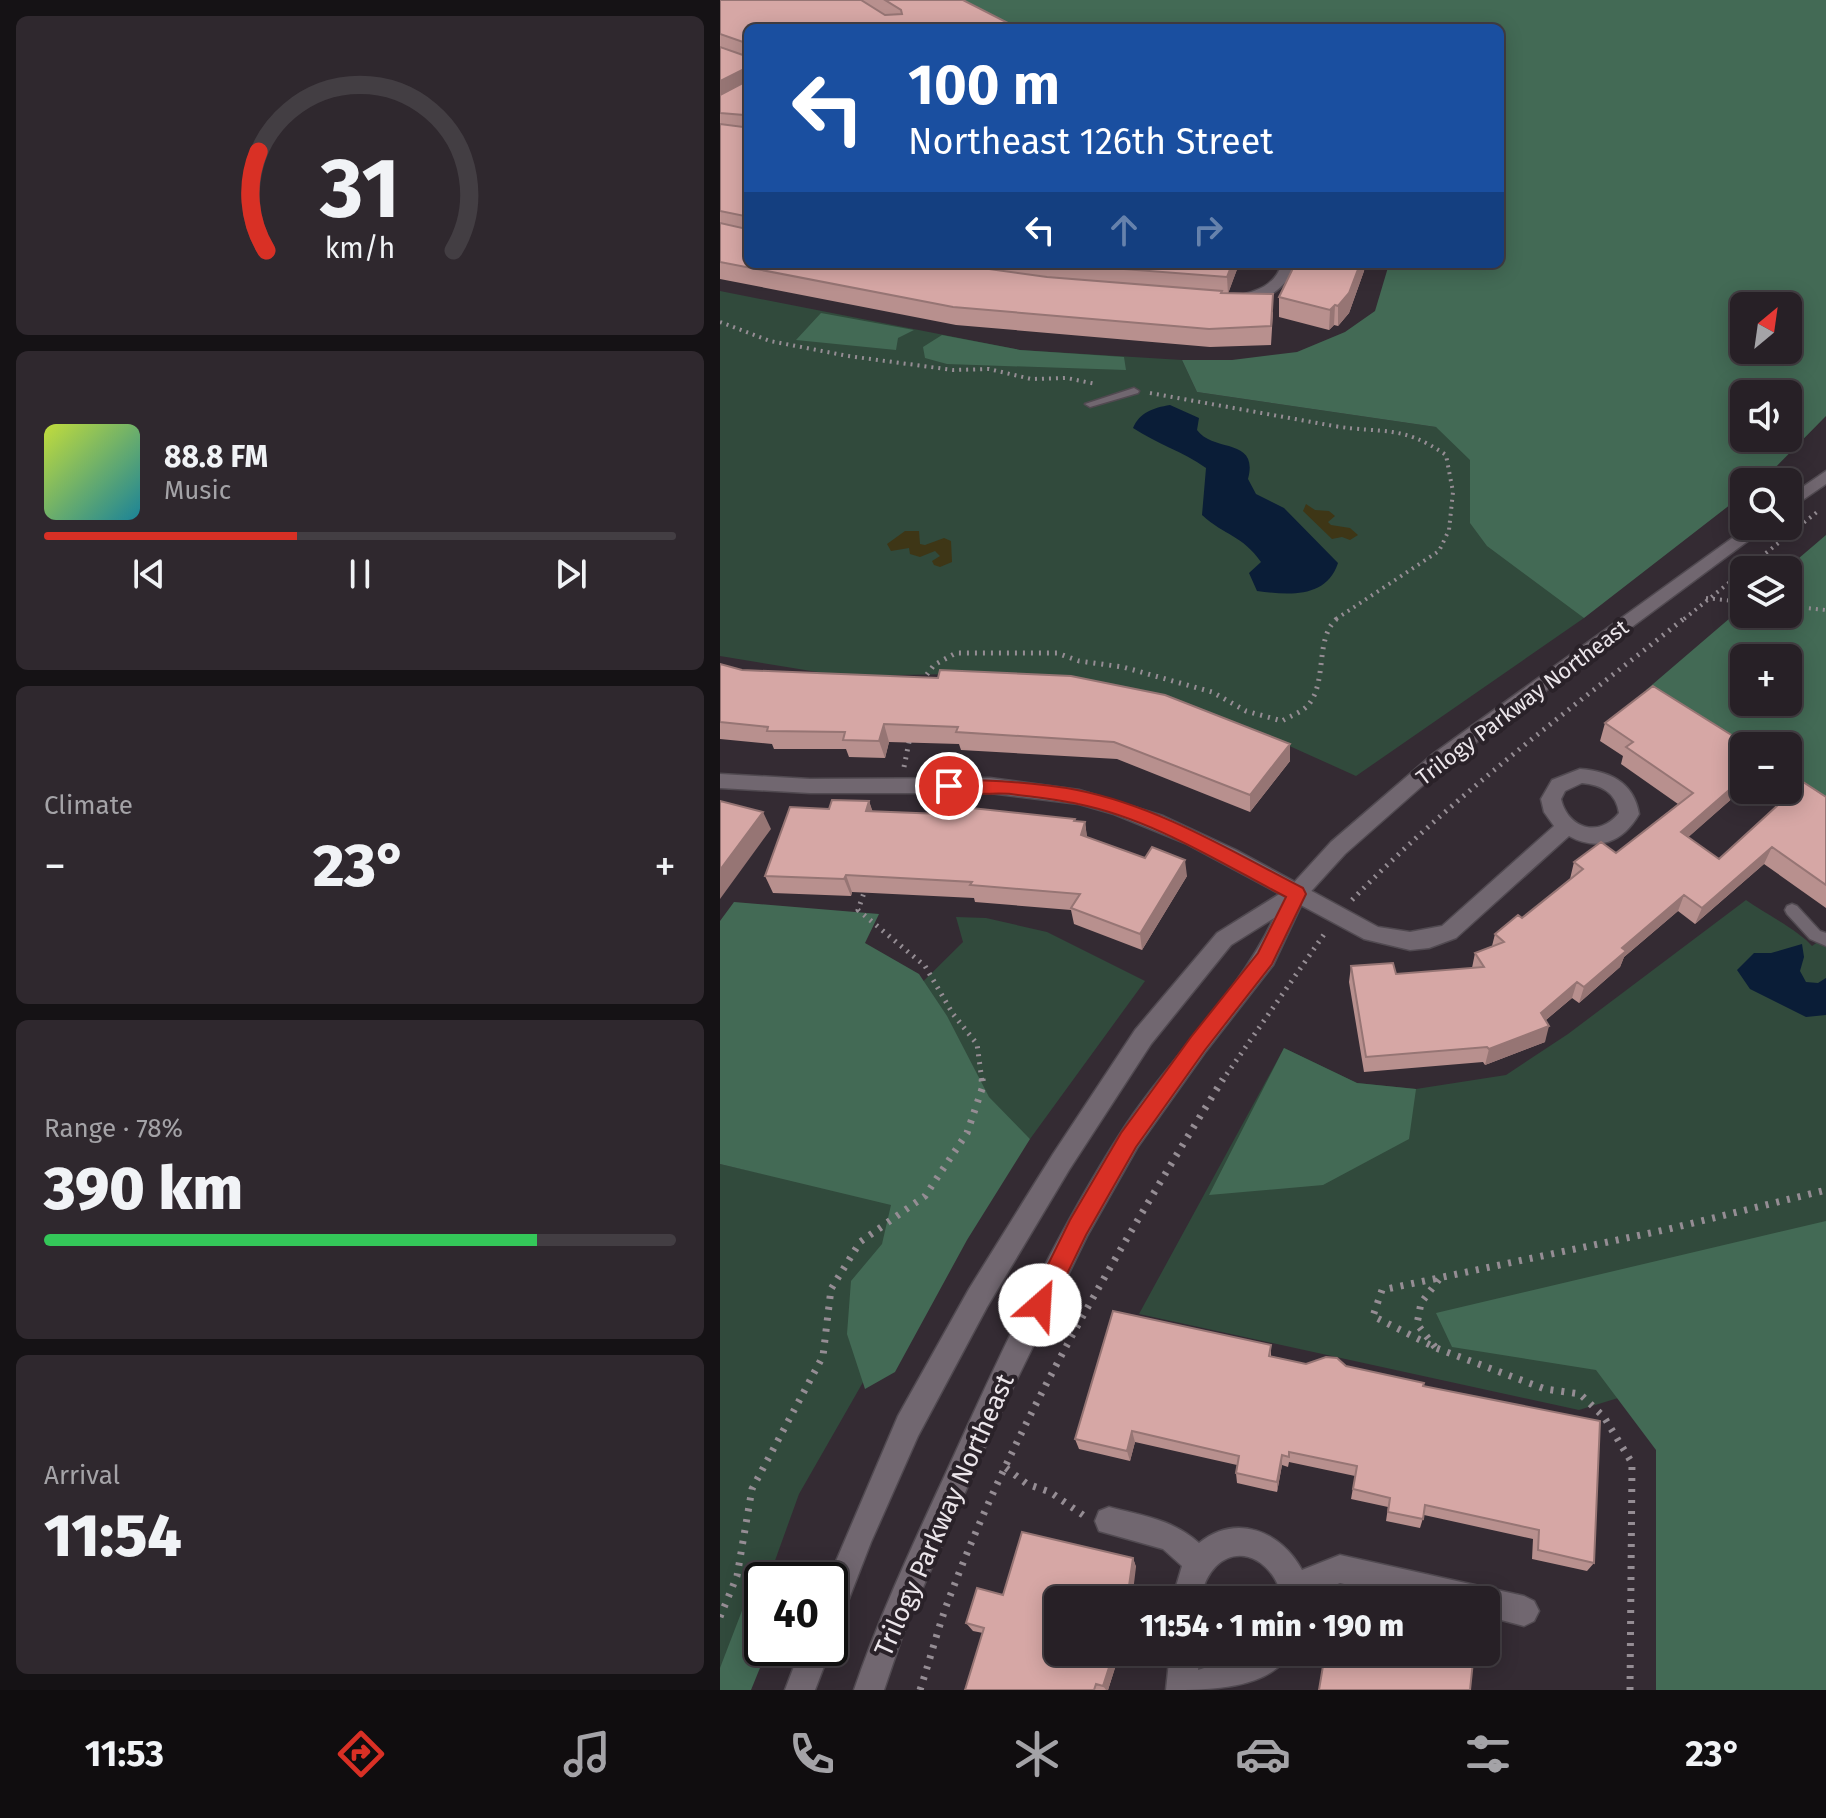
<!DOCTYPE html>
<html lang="en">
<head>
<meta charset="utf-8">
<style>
	body { margin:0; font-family:"Fira Sans",sans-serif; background:#2f282e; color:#f1f3f6; height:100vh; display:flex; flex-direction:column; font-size:30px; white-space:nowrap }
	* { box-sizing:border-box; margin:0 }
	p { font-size:26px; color:#a4a3a7 }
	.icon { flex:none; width:44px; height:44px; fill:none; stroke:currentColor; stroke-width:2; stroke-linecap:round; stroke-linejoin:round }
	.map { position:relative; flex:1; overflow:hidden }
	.panel { display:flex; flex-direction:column; gap:16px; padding:16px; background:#151215; width:720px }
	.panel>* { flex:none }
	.top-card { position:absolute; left:24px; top:24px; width:760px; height:244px; border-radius:12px; box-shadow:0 4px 20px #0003,0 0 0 2px #433e43; background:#1a4fa0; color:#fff; overflow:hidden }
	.needle { width:52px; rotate:29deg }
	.tools { position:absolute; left:1010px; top:292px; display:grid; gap:16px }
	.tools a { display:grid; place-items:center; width:72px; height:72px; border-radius:12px; background:#272026; box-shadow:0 4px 20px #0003,0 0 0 2px #433e43; font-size:40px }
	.speed { position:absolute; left:24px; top:1562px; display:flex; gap:16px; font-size:40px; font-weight:700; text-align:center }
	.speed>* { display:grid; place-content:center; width:104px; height:104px; border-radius:50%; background:#272026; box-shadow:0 4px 20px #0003,0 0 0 2px #433e43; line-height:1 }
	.speed .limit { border:4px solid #111; border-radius:12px; background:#fff; color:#111 }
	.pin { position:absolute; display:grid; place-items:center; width:68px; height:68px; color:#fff; margin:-34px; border:4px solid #fff; border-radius:50%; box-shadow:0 2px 8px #0007 }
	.me { position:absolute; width:88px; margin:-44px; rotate:26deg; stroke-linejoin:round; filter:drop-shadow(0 0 6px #0008) }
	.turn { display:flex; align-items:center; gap:28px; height:168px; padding:0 32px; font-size:36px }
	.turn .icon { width:104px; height:104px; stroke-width:2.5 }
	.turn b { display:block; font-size:56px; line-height:68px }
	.lanes { display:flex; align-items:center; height:76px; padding:0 32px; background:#0003; justify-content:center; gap:40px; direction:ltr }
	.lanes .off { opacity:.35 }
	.big { font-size:60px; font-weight:800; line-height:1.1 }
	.panel .widget { flex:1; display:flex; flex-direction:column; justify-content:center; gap:12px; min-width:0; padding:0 28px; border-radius:12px; background:#2f282e }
	.panel .dial { align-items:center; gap:0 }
	.dial svg { height:208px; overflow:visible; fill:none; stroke:#433e43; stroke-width:7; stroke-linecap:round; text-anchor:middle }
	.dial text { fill:#f1f3f6; stroke:none }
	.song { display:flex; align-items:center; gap:24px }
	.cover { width:96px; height:96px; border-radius:12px; background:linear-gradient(135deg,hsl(70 70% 55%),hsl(190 70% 35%)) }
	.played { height:8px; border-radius:4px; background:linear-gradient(90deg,#d93025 40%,#433e43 40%) }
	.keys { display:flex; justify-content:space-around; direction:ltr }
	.heat { display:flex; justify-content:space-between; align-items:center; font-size:44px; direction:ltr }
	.charge { height:12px; border-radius:6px; background:linear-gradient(90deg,#34c759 78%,#433e43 0) }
	.trip { position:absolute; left:324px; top:1586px; width:456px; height:80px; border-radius:12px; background:#272026; box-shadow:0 4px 20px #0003,0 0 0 2px #433e43; font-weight:800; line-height:80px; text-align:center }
	.tabs { display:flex; height:128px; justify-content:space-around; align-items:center; background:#100d0f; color:#a4a3a7 }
	.tabs .icon { width:56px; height:56px }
	.tabs .current { color:#d93025 }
	.tabs b { font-size:36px; color:#f1f3f6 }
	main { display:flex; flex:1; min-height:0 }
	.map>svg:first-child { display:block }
	.green { fill:#314a3c }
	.forest { fill:#436a55; fill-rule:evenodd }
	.sand { fill:#3e3616 }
	.water { fill:#0a1d37 }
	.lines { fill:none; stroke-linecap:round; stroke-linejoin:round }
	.lane-casing { stroke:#514a51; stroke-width:3 }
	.street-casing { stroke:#514a51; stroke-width:3 }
	.secondary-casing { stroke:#514a51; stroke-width:3 }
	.path-far2 { stroke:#958d94; stroke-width:4; stroke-dasharray:2 5; stroke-linecap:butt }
	.path-far1 { stroke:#958d94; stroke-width:5; stroke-dasharray:2 6; stroke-linecap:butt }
	.path { stroke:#958d94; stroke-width:7; stroke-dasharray:3 8; stroke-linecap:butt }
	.lane { fill:#716770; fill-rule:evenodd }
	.street { fill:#716770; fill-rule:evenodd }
	.secondary { fill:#716770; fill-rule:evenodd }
	.wall { fill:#b8908e }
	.shaded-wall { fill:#967574 }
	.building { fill:#d6a7a5; stroke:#967574; stroke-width:2 }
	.route { fill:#d93025; stroke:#8d1f18; stroke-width:2 }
	.labels { text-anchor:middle; stroke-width:8; stroke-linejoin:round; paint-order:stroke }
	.street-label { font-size:22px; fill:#ebe5ea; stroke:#2a2229 }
	.near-street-label { font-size:26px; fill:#ebe5ea; stroke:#2a2229 }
</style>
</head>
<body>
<main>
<section class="panel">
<div class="widget dial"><svg viewBox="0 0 100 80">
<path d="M14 69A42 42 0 1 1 86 69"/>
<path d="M14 69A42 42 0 0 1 11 31" stroke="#d93025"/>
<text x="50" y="56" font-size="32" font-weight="700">31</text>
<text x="50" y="72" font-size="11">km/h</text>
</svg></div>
<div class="widget">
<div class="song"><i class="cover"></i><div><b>88.8 FM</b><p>Music</p></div></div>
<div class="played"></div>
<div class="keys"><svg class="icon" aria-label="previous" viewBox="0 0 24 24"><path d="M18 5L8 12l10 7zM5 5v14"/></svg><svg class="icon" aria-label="pause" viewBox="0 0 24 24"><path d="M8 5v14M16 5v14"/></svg><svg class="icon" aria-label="next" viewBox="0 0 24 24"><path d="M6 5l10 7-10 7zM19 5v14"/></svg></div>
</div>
<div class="widget"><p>Climate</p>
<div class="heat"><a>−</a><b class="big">23°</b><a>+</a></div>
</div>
<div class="widget"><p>Range · 78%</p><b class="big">390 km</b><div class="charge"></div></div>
<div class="widget"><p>Arrival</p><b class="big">11:54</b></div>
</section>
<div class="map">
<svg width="1106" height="1690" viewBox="0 0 1106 1690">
	<rect width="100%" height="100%" fill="#342b33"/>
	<path class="green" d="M 0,291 L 300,350 L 462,360 L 477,392 L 716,427 L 831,472 L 864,618 L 636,776 L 523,725 L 238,674 L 122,676 L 0,656 Z
		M 1026,900 C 1043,912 1081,932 1092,946 L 1106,936 L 1106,1334 L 859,1410 L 419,1314 L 564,1048 L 637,1083 L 696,1089 L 786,1075 L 848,1034 Z
		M 236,917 L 266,918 L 327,932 L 425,981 L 310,1139 L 294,1124 L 261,1176 L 79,1494 L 48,1580 L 42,1580 L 0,1690 L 0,1164 L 44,1174 L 145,1039 L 243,942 Z"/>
	<path class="forest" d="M 233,0 L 1106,0 L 1106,416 L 1044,479 L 1040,482 L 1024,482 L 1024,494 L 864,618 L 767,546 L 750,523 L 750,460 L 716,427 L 477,392 L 462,360 L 512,360 L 577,352 L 625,332 L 655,311 L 669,264 L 780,264 L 780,28 L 286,28 ZM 1024,306 L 1068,306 L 1068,350 L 1024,350 ZM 1024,394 L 1068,394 L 1068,438 L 1024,438 Z
		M 101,313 L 194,330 L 178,338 L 176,350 L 76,340 Z
		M 222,335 L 300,350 L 404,357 L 406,370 L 227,364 L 205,358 L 203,347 Z
		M 1106,535 L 1106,803 L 1068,779 L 1068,746 L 1024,746 L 1024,751 L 926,690 L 1024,606 L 1024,614 L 1068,614 L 1068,570 L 1065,570 ZM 1024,658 L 1068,658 L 1068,702 L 1024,702 Z
		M 14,902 L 159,914 L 145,943 L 199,974 L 227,1016 L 269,1097 L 310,1139 L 247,1240 L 175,1372 L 145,1389 L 127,1334 L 131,1281 L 162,1244 L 171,1205 L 0,1164 L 0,921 Z
		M 564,1048 L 637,1083 L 696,1089 L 689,1139 L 603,1185 L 489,1195 Z
		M 1106,1221 L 1106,1690 L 936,1690 L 936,1450 L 876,1370 L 732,1347 L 716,1313 Z
		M 38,1569 L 76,1578 L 42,1580 L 42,1648 L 48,1648 L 31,1690 L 0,1690 L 0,1668 Z"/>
	<path class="sand" d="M 586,504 L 595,510 L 609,511 L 615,516 L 608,522 L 611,525 L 630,528 L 638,535 L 630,540 L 622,537 L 612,539 L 583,511 Z
		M 185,531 L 199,531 L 200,544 L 205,545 L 224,538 L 231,541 L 232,562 L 220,567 L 214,565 L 212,561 L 220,556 L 215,551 L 200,557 L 190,554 L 189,548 L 171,551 L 167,544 Z"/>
	<path class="water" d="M 450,405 L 479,418 L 477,430 C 494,453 539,437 528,479 L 536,494 L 564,508 L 618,563 C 606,599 568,595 537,591 L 529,573 L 541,562 C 522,535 505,536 482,515 L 486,468 C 462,451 437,444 413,428 C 420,412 433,408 450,405 Z
		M 1082,944 L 1084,957 L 1080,971 L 1086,982 L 1098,983 L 1106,978 L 1106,1015 L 1086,1017 L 1030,989 L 1017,970 L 1034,953 L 1051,953 Z"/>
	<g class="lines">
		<g class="lane-casing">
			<path id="lane" d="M 414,388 L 419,391 L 418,393 L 370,407 L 365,404 Z
				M 1072,904 L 1077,906 L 1100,931 L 1106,933 L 1106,946 L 1090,939 L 1067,914 L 1065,910 L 1067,906 Z"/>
		</g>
		<g class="street-casing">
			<path id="street" d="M 562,264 L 576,264 C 567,289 540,307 513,303 L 513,297 C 535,292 554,287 562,264 Z
				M 860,769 C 889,771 914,782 919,814 C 903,842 878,852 849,836 L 736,938 L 709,948 L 690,950 L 644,939 L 465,843 L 394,814 L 359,804 L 270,793 L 90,793 L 0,788 L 0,774 L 90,779 L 270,778 L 359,790 L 443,816 L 516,850 L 658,927 L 690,932 L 722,926 L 834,826 L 824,812 L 821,799 L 832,780 ZM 862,783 C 881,785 896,792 899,813 C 879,838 848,829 841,799 L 845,791 Z
				M 389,1507 C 423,1516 452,1519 479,1543 C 516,1513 561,1531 582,1570 L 620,1555 L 804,1596 L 814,1601 L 819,1611 L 814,1621 L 804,1626 L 766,1616 L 766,1600 L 693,1600 L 620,1583 L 591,1595 L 591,1600 L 563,1600 C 550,1544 492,1538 480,1600 L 452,1600 L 462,1566 L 443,1549 L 379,1531 L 375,1521 L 379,1511 Z
				M 450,1652 L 480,1652 L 478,1670 L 533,1652 L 570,1652 C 551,1690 486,1690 446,1690 Z"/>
		</g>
		<g class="secondary-casing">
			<path id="secondary" d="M 1106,471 L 1106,484 L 1068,510 L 1068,497 Z
				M 1029,526 L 1048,526 L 727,764 L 625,854 L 584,899 L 553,965 L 486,1051 L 417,1148 L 367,1236 L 278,1418 L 185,1628 L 164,1690 L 134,1690 C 162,1608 200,1530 236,1451 C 285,1344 336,1234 400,1134 C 447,1060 516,998 554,918 L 511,945 L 431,1044 L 349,1170 L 267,1307 L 198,1436 L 151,1542 L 120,1622 L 110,1627 L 108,1580 L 178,1416 L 249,1289 L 333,1154 L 415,1030 L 497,933 L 569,888 L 611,842 L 713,754 Z
				M 110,1646 L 111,1648 L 95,1690 L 65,1690 L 81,1648 Z"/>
		</g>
		<path class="path-far2" d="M 0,322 L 50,341 L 128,356 L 233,370 L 269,369 L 311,379 L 347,378 L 376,384
			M 430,393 C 491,404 553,415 614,426 C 663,434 681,424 726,455 L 733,492 L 729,530 L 719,551 L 616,619
			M 986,598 L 1024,602
			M 1068,606 L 1106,610
			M 964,619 L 1097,512"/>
		<path class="path-far1" d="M 202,681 L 214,665 L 236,653 L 337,653 L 359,661 L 403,667 L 492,692 L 526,711 L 562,721 C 570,716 583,712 589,704 C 608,680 594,635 619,617
			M 184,767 L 190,737
			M 146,887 L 138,910 L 205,966 L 233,1014 L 257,1044 L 262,1081
			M 632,900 C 734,795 852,708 966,617
			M 502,1081 L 605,933"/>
		<path class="path" d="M 715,1347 L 697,1324 L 701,1303 L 720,1278
			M 286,1468 L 307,1484 L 330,1492 L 363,1515
			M 0,1617 L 17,1576 L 32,1489 L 103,1356 L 111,1289 L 140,1242 L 205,1196 L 247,1133 L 263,1086 L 262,1079
			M 200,1690 C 211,1657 219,1623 232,1591 C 299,1415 404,1240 503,1079
			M 910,1690 L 912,1463 L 884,1417 L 860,1394 L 825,1389 L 716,1348 L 653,1316 L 662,1290 L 949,1229 L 1106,1190"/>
		<use href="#lane" class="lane"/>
		<use href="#street" class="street"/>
		<use href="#secondary" class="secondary"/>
	</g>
	<path class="wall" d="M 0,0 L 243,0 L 28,264 L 519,264 L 508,293 L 553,312 L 551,345 L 490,347 L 236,325 L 0,279 Z
		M 575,264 L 645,264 L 644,271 L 629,313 L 618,326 L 614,325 L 609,330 L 559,317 L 559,297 Z
		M 0,664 L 22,670 L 570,744 L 570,761 L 530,812 L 397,759 L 241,750 L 239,744 L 169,742 L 165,758 L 129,757 L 126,749 L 54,749 L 52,744 L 0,739 Z
		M 885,723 L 1024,788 L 968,837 L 999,859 L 1106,797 L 1106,908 L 1044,864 L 975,924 L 958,911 L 904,957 L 900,967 L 859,1003 L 852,998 L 826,1020 L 825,1042 L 765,1065 L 763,1062 L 644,1072 L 629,982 L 631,966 L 676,974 L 752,968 L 755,953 L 772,946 L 775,934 L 802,918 L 850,879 L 854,862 L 896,853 L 958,804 L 901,764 L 903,756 L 880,741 Z
		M 149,801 L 152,811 L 365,822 L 367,837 L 467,876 L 422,950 L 354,924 L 351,910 L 255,902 L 254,898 L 132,892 L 131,896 L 53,893 L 45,876 L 109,809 Z
		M 551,1345 L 551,1356 L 586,1364 L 626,1366 L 703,1386 L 874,1563 L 867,1571 L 812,1559 L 813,1539 L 704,1515 L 700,1528 L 666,1521 L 668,1507 L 631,1499 L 635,1476 L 569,1462 L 568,1467 L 562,1465 L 557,1492 L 517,1483 L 516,1473 L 517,1465 L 415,1442 L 410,1461 L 359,1449 L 355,1439 Z
		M 413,1558 L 416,1567 L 338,1600 L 400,1652 L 388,1690 L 245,1690 L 263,1633 L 253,1631 L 246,1623 L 283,1595 Z"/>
	<path class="shaded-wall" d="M 24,69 L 28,83 L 0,100 L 0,81 Z
		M 512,264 L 519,264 L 508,294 L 507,277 Z
		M 640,264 L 645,264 L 644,271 L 629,313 L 618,326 L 618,306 Z
		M 615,305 L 614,325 L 609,330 L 610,310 Z
		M 164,724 L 169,742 L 165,758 L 159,741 Z
		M 570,744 L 570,761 L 530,812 L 530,795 Z
		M 1024,777 L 1024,788 L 955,849 L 961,832 Z
		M 149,801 L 155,818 L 146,811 Z
		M 43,812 L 51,829 L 0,899 L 0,870 Z
		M 365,822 L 367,839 L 361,835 Z
		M 1052,847 L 1044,864 L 975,924 L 982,908 Z
		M 465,860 L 467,876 L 422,950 L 420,934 Z
		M 126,875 L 132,892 L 131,896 L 124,879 Z
		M 964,895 L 958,911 L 904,957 L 900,967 L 859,1003 L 864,987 L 902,948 Z
		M 857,982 L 852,998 L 816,1028 L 821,1013 Z
		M 829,1026 L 825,1042 L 765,1065 L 769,1049 Z
		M 412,1431 L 415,1442 L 410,1461 L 407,1451 Z
		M 562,1455 L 562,1465 L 557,1492 L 557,1482 Z
		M 413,1558 L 416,1567 L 412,1600 L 407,1600 Z
		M 394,1652 L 400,1652 L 388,1690 L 386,1690 L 383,1686 Z"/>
	<path class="building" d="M 0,0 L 141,0 L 165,15 L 182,14 L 181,10 L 165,0 L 243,0 L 298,28 L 28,28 L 28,264 L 233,264 L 327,277 L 502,291 L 501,293 L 553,294 L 551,326 L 489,329 L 233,307 L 0,262 L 0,223 L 22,228 L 26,225 L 25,216 L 0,211 L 0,124 L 23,127 L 26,124 L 24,115 L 0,113 L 0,95 L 25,82 L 24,69 L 0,81 L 0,47 L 23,55 L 26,52 L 26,43 L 0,34 Z
		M 339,264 L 512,264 L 507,277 Z
		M 575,264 L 640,264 L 629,293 L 618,306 L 615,305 L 610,310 L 559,297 Z
		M 0,664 L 22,670 L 218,678 L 220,670 L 351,676 L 445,695 L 570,744 L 530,795 L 394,742 L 236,732 L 238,727 L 164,724 L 159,741 L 123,740 L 125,732 L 47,731 L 48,727 L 0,722 Z
		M 933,686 L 1029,746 L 1024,746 L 1024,777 L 961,832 L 999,859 L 1083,782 L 1106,797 L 1106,885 L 1052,847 L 982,908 L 964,895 L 902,948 L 906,951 L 864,987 L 857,982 L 821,1013 L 829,1026 L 769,1049 L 767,1047 L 646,1057 L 631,966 L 673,963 L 676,974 L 764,967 L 755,953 L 784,942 L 775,934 L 798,915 L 802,918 L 863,869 L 854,862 L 881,842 L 896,853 L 973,793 L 906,747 L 913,742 L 885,723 Z
		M 112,800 L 149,801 L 146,811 L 221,814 L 224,805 L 355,819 L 354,821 L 365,822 L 361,835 L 425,858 L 432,847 L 465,860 L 420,934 L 351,908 L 360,894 L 250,885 L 252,882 L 126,875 L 124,879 L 45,876 L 70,807 L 109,809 Z
		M 0,801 L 43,812 L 0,870 Z
		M 393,1311 L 551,1345 L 549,1356 L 586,1364 L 606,1357 L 617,1358 L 626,1366 L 704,1383 L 703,1386 L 880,1421 L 874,1563 L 818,1550 L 819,1530 L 705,1505 L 703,1519 L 668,1512 L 670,1498 L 633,1489 L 637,1466 L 569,1452 L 569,1457 L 562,1455 L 557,1482 L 516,1473 L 519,1456 L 412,1431 L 407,1451 L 355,1439 Z
		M 302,1532 L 413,1558 L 407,1600 L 338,1600 L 338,1652 L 394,1652 L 383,1686 L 376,1684 L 374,1690 L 245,1690 L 264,1628 L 246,1623 L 257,1588 L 283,1595 Z
		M 626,1652 L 754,1652 L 750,1690 L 599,1690 L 605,1654 L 625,1659 Z"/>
	<path class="route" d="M 229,780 C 272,780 315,782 357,790 C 438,806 511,851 583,888 L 586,894 L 552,964 L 485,1050 L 416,1147 L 366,1235 L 328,1313 L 320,1317 L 311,1313 L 308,1305 L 350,1220 L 401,1133 L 471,1037 L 538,953 L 566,897 C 499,862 432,819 358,804 C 336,799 313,797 291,794 C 275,792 228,798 220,786 Z"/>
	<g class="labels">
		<g class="street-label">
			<text transform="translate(802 702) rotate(-37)" y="8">Trilogy Parkway Northeast</text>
		</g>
		<g class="near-street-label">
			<text transform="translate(224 1515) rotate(-66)" y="9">Trilogy Parkway Northeast</text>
		</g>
	</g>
</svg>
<div class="tools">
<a><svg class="needle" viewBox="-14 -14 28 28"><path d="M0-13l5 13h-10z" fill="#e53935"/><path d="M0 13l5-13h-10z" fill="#a4a3a7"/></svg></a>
<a><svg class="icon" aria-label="sound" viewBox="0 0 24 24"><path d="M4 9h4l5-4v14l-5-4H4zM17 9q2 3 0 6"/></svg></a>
<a><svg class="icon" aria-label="search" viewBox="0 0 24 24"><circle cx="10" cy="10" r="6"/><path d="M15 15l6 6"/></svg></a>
<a><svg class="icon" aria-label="layers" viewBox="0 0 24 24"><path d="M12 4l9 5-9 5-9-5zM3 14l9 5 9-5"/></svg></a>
<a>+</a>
<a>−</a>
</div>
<div class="speed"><div class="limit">40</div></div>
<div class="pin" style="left:229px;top:786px;background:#d93025"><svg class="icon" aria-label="arrive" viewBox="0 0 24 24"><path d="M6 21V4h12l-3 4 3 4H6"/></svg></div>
<svg class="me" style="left:320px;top:1305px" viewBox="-20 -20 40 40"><circle r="19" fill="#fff"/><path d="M0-13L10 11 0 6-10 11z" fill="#d93025"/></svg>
<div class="trip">11:54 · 1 min · 190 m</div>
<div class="top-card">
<div class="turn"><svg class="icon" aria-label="left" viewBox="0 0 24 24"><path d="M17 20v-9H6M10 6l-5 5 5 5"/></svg><div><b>100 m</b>Northeast 126th Street</div></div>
<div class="lanes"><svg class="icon" aria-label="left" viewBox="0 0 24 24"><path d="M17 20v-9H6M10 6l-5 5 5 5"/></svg><svg class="icon off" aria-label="ahead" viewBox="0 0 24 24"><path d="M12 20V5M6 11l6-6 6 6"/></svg><svg class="icon off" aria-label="right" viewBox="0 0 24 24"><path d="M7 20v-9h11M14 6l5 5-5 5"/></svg></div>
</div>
</div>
</main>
<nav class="tabs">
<b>11:53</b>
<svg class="icon current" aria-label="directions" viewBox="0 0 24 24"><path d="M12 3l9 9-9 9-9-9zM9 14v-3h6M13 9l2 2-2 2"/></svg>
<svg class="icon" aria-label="music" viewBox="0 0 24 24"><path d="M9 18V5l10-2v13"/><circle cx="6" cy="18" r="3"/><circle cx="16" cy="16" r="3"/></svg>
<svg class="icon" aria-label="phone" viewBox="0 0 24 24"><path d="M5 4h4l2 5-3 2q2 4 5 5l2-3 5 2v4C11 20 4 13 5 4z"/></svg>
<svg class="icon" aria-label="climate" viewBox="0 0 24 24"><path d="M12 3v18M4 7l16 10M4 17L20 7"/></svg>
<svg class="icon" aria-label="car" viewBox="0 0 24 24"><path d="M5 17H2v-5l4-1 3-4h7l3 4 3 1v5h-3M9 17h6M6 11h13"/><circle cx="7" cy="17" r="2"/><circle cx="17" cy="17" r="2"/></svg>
<svg class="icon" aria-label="filters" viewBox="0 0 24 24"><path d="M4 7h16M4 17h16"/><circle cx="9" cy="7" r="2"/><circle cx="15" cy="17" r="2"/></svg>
<b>23°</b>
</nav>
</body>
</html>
